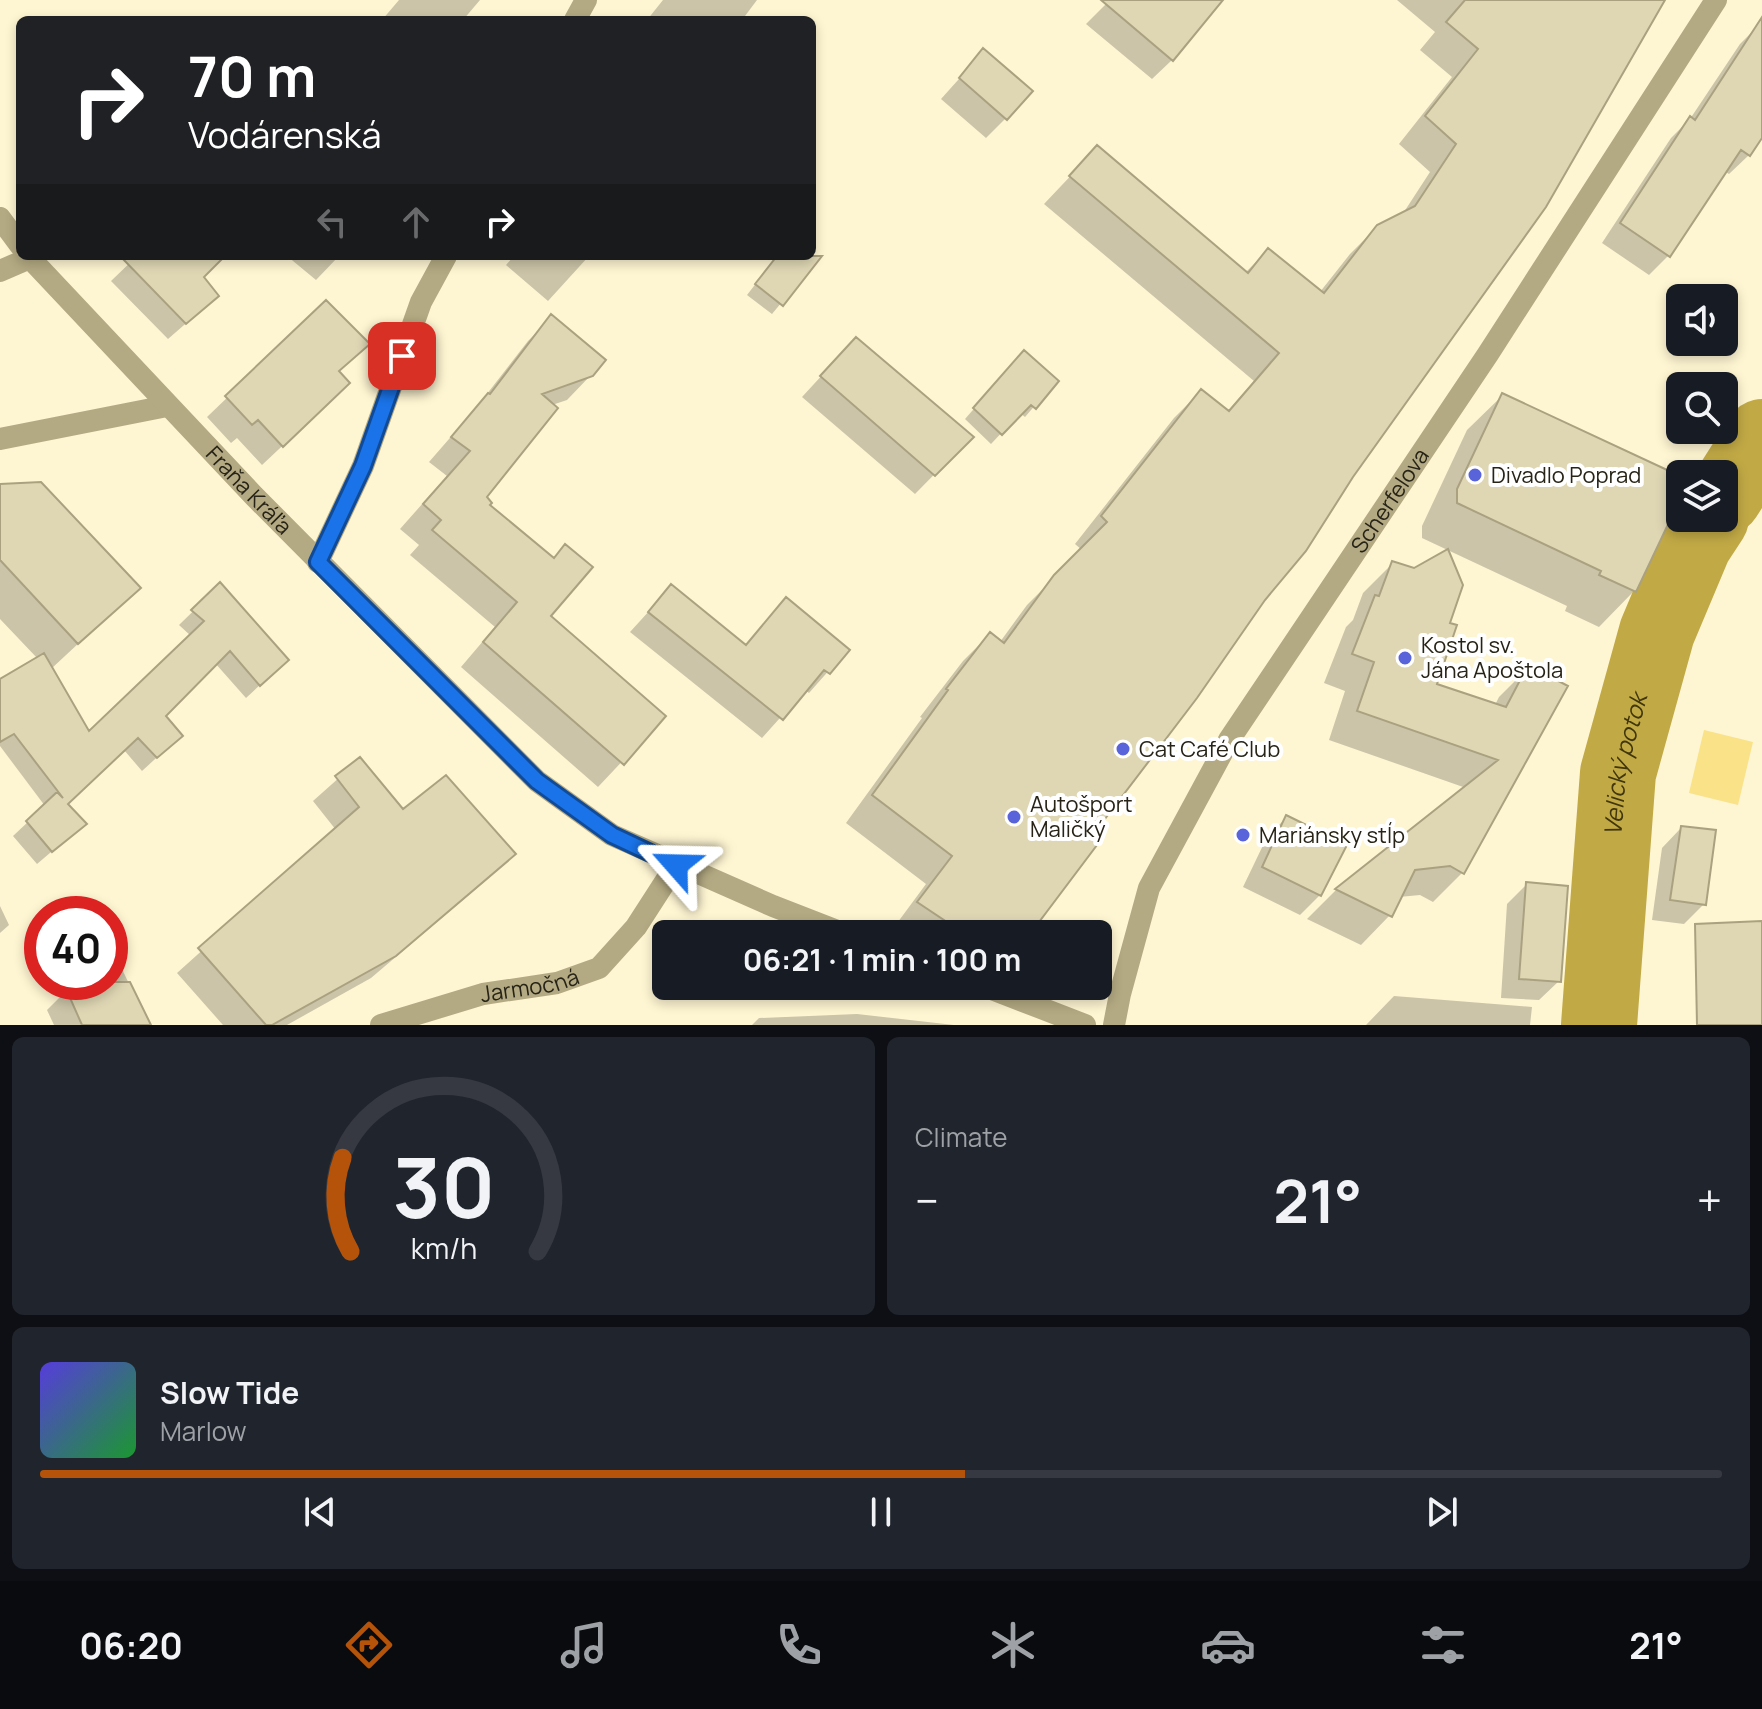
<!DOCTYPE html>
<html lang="en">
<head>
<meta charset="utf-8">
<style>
	body { margin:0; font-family:Manrope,sans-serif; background:#20242c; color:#f1f3f6; height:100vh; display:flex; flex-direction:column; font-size:30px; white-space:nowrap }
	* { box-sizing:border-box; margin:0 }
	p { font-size:26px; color:#9ea1a6 }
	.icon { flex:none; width:44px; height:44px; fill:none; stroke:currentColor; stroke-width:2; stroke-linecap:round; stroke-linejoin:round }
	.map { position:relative; height:1025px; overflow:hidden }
	.details { display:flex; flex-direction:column; gap:12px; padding:12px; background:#0d0f14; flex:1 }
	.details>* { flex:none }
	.guide { position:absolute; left:16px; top:16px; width:800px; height:244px; border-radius:12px; box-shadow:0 4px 12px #0003; background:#202124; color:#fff; overflow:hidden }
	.fabs { position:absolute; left:1666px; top:284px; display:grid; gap:16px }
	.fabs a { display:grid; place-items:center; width:72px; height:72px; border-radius:12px; background:#171b24; box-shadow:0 4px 12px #0003; font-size:40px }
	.speed { position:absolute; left:24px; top:896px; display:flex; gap:16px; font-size:40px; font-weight:700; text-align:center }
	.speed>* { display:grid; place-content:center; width:104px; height:104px; border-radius:50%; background:#171b24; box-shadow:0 4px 12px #0003; line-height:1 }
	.speed .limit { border:12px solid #d22; background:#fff; color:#111 }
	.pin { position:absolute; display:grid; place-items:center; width:68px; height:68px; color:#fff; margin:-34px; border-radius:16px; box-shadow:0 4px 12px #0006 }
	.me { position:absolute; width:88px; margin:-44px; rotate:295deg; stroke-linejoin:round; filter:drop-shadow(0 0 6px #0008) }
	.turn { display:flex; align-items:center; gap:28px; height:168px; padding:0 40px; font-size:36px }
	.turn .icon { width:104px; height:104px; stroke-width:2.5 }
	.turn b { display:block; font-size:56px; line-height:68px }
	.lanes { display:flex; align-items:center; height:76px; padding:0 40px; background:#0003; justify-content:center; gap:40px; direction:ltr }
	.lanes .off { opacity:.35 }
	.big { font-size:60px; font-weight:700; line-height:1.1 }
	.details .card { flex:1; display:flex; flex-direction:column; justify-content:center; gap:12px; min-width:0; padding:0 28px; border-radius:12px; background:#20242c }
	.details .dial { align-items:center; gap:0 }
	.dial svg { height:208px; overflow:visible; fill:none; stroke:#363941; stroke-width:7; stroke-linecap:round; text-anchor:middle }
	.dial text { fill:#f1f3f6; stroke:none }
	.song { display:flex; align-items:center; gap:24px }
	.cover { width:96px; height:96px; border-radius:12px; background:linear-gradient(135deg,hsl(250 70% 55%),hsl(130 70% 35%)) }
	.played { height:8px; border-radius:4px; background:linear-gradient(90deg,#b45309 55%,#363941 55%) }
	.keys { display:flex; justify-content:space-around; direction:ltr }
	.heat { display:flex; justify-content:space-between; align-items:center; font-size:44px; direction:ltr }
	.details .tiles { flex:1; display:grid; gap:12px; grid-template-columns:1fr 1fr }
	.card:last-child { grid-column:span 2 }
	.trip { position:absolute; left:652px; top:920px; width:460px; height:80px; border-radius:12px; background:#171b24; box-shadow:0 4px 12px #0003; font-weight:700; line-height:80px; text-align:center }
	.tabs { display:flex; height:128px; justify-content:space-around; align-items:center; background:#090b0e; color:#9ea1a6 }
	.tabs .icon { width:56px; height:56px }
	.tabs .active { color:#b45309 }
	.tabs b { font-size:36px; color:#f1f3f6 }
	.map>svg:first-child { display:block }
	.green { fill:#f9e288 }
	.shadow { fill:#0003 }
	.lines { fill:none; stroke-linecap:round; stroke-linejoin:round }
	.river { stroke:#c1a945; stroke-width:76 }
	.building { fill:#dfd7b4; stroke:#aaa180; stroke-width:2 }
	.service { stroke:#b3a982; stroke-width:22 }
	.minor { stroke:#b3a982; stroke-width:22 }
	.tertiary { stroke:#b3a982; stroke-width:22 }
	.route-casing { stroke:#114b97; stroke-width:20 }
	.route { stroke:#1a73e8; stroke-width:14 }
	.poi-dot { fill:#5963da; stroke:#fff; stroke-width:3 }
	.labels { text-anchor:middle; stroke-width:8; stroke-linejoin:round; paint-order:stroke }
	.poi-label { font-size:22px; fill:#272417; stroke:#fff; text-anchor:start }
	.street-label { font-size:22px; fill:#272417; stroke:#fff }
	.water-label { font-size:24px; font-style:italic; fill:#40360a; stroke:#fff }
</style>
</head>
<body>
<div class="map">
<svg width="1762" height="1025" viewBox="0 0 1762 1025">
	<rect width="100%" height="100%" fill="#fef5d2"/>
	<path class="green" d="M 1704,730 L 1753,742 L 1738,805 L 1689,793 Z"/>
	<path class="shadow" d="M 399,0 L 480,0 L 463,20 L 382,20 Z
		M 663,0 L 757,0 L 742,20 L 647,20 Z
		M 1110,0 L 1193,0 L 1172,60 L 1152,79 L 1086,24 Z
		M 1397,0 L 1663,0 L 1264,598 L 1090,836 L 1027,934 L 898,934 L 892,930 L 926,884 L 846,823 L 922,718 L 920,717 L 963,661 L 990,634 L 1000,642 L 1027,605 L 1082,550 L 1075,544 L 1174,418 L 1201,391 L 1227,412 L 1254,381 L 1044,204 L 1097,148 L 1245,273 L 1268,250 L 1320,292 L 1350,254 L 1378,226 L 1402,215 L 1430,172 L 1399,144 L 1452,77 L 1420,50 L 1435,32 Z
		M 1760,24 L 1762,26 L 1762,135 L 1749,155 L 1729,174 L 1724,171 L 1669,255 L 1649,275 L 1602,243 L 1671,138 L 1690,119 L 1740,44 Z
		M 984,51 L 1006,118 L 986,138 L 941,99 Z
		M 137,256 L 223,256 L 201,277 L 199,312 L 168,339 L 111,281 Z
		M 287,256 L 339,256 L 316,280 Z
		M 514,256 L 589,256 L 548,301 L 506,265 Z
		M 777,256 L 797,256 L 810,268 L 772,314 L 747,295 Z
		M 326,303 L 337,372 L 328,403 L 262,465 L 237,438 L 231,443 L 207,417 Z
		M 552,317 L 591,375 L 567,400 L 552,405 L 484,498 L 548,616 L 664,717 L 598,787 L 461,667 L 495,627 L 410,555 L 419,545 L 400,529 L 447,476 L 429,462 L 476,408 L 528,341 Z
		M 837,359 L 971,437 L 915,494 L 802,397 Z
		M 1014,363 L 1056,381 L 1025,417 L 1020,413 L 991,444 L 965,419 Z
		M 1503,395 L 1680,479 L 1680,495 L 1634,591 L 1599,627 L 1565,611 L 1567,606 L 1422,538 L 1422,526 L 1467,430 Z
		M 0,489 L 138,588 L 51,669 L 88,734 L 191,636 L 179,625 L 220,585 L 273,673 L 246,698 L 215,663 L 163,716 L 166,749 L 142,771 L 124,750 L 66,804 L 84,824 L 37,864 L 13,836 L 45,806 L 0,746 L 0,681 L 38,659 L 0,619 Z
		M 1393,563 L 1448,624 L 1435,686 L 1495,705 L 1499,697 L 1529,667 L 1462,873 L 1433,902 L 1420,895 L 1399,897 L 1390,915 L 1361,945 L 1307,919 L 1336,890 L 1466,788 L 1329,740 L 1345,691 L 1324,683 L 1346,627 L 1353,620 L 1363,593 Z
		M 671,587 L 745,646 L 786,600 L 847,650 L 809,693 L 805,690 L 762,738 L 630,632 Z
		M 359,760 L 402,811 L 513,854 L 490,877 L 371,978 L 287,1025 L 223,1025 L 177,973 L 336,830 L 313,801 Z
		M 1286,818 L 1320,895 L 1300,915 L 1243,887 L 1267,837 Z
		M 1681,828 L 1704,904 L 1684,924 L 1652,920 L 1662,848 Z
		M 1527,884 L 1559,981 L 1539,1000 L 1501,998 L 1507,904 Z
		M 0,906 L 9,925 L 0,933 Z
		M 120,965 L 149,1025 L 54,1025 L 47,1010 L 67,990 L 85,982 L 110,982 L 110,970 Z
		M 1394,996 L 1532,1007 L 1530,1025 L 1366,1025 Z
		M 857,1014 L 954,1025 L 752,1025 L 759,1018 Z"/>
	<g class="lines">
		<g class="river">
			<path d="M 1724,497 L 1762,437"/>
			<path id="s1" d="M 1599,1025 L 1618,773 L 1657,632 L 1694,544 L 1711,518"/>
		</g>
	</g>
	<path class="building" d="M 1101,0 L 1223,0 L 1173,61 Z
		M 1465,0 L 1665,0 L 1546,207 L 1353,477 L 1306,551 L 1265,600 L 1197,698 L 1092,836 L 1100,841 L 1030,934 L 965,934 L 917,902 L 952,856 L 872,795 L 948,690 L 946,689 L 990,632 L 1004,643 L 1054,575 L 1107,522 L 1101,516 L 1201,389 L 1229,411 L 1279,353 L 1069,176 L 1097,145 L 1248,273 L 1268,248 L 1324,293 L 1377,225 L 1415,206 L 1456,144 L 1425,116 L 1478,49 L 1446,22 Z
		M 1762,17 L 1762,138 L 1750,156 L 1741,150 L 1670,257 L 1620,223 L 1690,116 L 1695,120 Z
		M 983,48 L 1033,91 L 1007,120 L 959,78 Z
		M 120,256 L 225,256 L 204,277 L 219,296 L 186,324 Z
		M 777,256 L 822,256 L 783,306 L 755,284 Z
		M 326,300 L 370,344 L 339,371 L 350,383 L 283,447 L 258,420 L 252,425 L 225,396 Z
		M 551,314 L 606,360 L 593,376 L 542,394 L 558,408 L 487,497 L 492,503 L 490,505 L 554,558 L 565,544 L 593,567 L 551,616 L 666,716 L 624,765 L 483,642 L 517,602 L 432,530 L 441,520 L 423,504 L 470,451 L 451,437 L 488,393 L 490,394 Z
		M 856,337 L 974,437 L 935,476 L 820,376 Z
		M 1024,350 L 1059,381 L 1036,409 L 1031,405 L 1002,435 L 973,408 Z
		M 1502,393 L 1680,476 L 1680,499 L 1636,592 L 1599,575 L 1601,571 L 1457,503 L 1457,489 Z
		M 41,482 L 141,588 L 78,644 L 0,560 L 0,484 Z
		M 1448,549 L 1463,585 L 1450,623 L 1457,625 L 1437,684 L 1506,707 L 1528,665 L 1568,686 L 1464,874 L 1450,866 L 1415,870 L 1392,917 L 1335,889 L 1498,760 L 1357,711 L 1374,662 L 1352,654 L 1375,595 L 1379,596 L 1392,561 L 1414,568 Z
		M 220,582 L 289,660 L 260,686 L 230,651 L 166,716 L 183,736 L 157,758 L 138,738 L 68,804 L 87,824 L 52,852 L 26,821 L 57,792 L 63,798 L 14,734 L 0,742 L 0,679 L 44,653 L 89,731 L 204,621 L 191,610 Z
		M 671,584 L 746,645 L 786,597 L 850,650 L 830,674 L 824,670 L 783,720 L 648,612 Z
		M 360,757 L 403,809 L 446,775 L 516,854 L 396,956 L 272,1025 L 266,1025 L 198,948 L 359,807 L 335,776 Z
		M 1286,815 L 1347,845 L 1321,896 L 1262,867 Z
		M 1681,826 L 1716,830 L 1706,905 L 1670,900 Z
		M 1526,882 L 1568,886 L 1561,982 L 1519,979 Z
		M 1762,921 L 1762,1025 L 1697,1025 L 1695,924 Z
		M 63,982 L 130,982 L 151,1025 L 82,1025 Z"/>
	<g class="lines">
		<path class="service" d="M 0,271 L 30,258
			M 0,439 L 167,406"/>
		<g class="minor">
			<path d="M 575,20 L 586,0"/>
			<path d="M 318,562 L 363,466 L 421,302 L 446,256"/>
			<path id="s2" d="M 381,1025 L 483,994 L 557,983 L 599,968 L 636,927 L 676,865"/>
			<path id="s3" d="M 1114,1025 L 1120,994 L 1149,888 L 1229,740 L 1488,354 L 1716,0"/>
		</g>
		<g class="tertiary">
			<path d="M 0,218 L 20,245"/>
			<path id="s4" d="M 28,256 L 254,496 L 537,781 L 612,835 L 773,906 L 845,934"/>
			<path d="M 984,986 L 1085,1025"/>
		</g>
	</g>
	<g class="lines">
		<g class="route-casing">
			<path id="route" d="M 402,356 L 363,466 L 318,562 L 537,781 L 612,835 L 676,865"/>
		</g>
		<use href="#route" class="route"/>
	</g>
	<g class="poi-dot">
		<circle cx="1475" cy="475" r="8"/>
		<circle cx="1405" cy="658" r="8"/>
		<circle cx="1123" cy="749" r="8"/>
		<circle cx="1014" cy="817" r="8"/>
		<circle cx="1243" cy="835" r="8"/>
	</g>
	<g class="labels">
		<g class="poi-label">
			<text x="1491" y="483">Divadlo Poprad</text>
			<text x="1421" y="653">Kostol sv.<tspan x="1421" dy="25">Jána Apoštola</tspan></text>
			<text x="1139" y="757">Cat Café Club</text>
			<text x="1030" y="812">Autošport<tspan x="1030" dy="25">Maličký</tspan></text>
			<text x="1259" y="843">Mariánsky stĺp</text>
		</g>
		<g class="street-label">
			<text dy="8" stroke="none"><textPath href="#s4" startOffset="322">Fraňa Kráľa</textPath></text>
			<text dy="8" stroke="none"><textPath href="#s3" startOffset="598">Scherfelova</textPath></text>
			<text dy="8" stroke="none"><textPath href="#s2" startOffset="154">Jarmočná</textPath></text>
		</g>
		<g class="water-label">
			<text dy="8" stroke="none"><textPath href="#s1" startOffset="262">Velický potok</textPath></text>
		</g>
	</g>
</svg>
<div class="fabs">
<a><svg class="icon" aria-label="sound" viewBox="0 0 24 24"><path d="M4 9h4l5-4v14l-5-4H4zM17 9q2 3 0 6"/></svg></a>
<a><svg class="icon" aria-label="search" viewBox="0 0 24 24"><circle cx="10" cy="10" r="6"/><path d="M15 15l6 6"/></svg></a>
<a><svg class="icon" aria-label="layers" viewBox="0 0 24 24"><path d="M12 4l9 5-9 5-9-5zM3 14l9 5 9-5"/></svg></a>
</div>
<div class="speed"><div class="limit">40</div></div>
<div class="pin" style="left:402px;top:356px;background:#d93025"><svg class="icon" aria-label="arrive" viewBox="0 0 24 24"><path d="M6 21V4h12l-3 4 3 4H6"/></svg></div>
<svg class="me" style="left:676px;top:865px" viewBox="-20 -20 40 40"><path d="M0-17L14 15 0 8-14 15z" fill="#1a73e8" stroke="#fff" stroke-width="4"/></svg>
<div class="trip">06:21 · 1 min · 100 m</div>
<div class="guide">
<div class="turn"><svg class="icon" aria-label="right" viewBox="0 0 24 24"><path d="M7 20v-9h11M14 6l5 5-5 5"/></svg><div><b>70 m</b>Vodárenská</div></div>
<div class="lanes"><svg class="icon off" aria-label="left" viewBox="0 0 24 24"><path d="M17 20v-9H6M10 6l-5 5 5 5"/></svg><svg class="icon off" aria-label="ahead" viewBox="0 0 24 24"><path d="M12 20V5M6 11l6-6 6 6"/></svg><svg class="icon" aria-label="right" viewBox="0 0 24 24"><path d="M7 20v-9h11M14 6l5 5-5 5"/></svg></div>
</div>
</div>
<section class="details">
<div class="tiles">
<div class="card dial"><svg viewBox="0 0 100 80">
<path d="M14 69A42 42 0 1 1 86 69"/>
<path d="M14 69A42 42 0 0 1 11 33" stroke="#b45309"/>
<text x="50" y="56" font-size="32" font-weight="700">30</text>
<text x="50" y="72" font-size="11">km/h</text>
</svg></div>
<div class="card"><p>Climate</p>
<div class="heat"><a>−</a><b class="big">21°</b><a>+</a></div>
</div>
<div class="card">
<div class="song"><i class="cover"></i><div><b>Slow Tide</b><p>Marlow</p></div></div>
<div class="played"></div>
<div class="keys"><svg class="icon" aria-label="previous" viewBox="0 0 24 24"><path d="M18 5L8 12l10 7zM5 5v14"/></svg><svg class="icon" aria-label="pause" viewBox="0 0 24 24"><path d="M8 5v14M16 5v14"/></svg><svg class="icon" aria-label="next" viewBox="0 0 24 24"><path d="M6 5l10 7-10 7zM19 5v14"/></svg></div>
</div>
</div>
</section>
<nav class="tabs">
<b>06:20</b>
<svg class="icon active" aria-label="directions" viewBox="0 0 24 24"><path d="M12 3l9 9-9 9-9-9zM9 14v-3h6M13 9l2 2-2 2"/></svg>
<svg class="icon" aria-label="music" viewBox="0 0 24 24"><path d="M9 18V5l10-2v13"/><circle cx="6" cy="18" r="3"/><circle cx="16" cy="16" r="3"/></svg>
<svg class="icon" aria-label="phone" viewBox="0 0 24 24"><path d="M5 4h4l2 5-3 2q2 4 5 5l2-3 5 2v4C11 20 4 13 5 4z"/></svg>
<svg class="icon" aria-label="climate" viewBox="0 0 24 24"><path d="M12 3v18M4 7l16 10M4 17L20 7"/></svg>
<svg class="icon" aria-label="car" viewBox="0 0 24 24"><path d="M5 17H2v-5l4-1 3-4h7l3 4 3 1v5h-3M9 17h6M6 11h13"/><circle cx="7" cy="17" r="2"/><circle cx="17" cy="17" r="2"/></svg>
<svg class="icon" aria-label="filters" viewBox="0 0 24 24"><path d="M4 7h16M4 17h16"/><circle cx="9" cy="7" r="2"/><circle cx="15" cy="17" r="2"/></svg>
<b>21°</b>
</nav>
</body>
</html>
